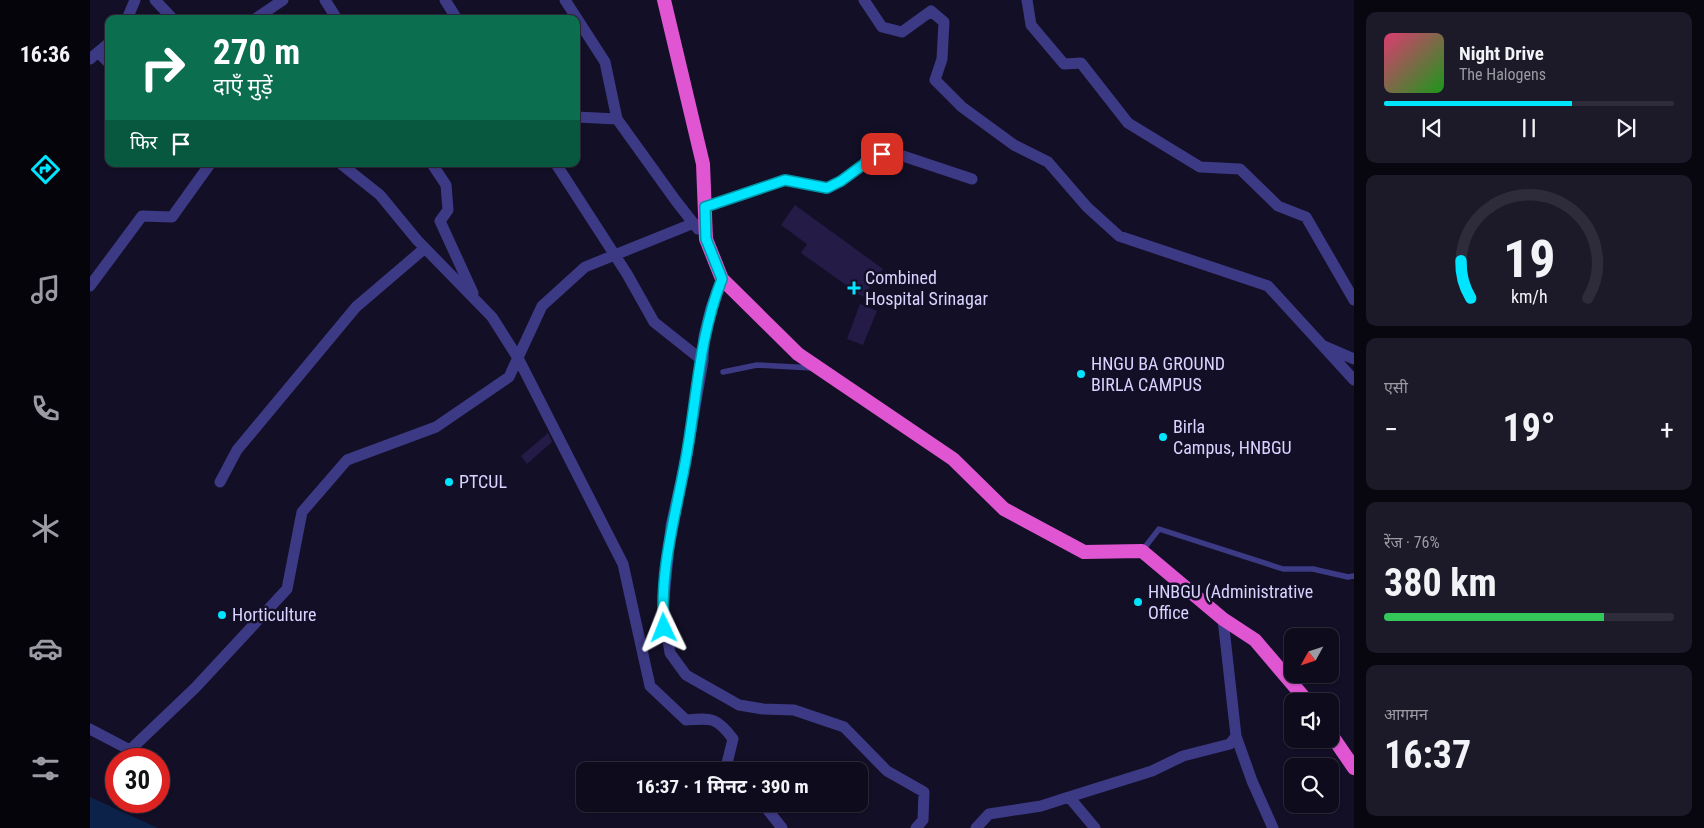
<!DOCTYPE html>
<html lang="hi">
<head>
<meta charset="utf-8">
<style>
	body { margin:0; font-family:"Roboto Condensed","Noto Sans Devanagari",sans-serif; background:#1c1929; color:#f1f3f6; height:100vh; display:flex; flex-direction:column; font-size:19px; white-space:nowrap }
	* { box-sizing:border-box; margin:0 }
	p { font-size:16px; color:#9b9ba3 }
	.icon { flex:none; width:28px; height:28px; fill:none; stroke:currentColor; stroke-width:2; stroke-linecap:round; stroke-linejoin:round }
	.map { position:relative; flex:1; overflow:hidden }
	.details { display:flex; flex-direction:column; gap:12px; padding:12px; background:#08060f; width:350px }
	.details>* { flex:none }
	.guide { position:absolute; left:15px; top:15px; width:475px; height:152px; border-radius:10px; box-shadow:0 1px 4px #0004,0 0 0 1px #2e2b3b; background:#0b6e4f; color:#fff; overflow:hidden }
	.needle { width:32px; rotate:230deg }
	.controls { position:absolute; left:1194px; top:628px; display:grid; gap:10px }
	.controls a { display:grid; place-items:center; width:55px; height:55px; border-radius:10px; background:#0e0b1c; box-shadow:0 1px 4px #0004,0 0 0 1px #2e2b3b; font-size:25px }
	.speed { position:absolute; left:15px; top:748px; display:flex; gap:10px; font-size:25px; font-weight:700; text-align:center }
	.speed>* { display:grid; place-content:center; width:65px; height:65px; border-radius:50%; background:#0e0b1c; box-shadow:0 1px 4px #0004,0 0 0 1px #2e2b3b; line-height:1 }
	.speed .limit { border:8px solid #d22; background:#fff; color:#111 }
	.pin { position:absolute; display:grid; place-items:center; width:42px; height:42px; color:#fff; margin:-21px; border-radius:10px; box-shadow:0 2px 8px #0006 }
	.me { position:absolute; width:55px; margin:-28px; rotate:358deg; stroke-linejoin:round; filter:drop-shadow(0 0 4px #0008) }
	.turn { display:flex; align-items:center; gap:18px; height:105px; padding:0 25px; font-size:22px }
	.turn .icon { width:65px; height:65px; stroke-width:2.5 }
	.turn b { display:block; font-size:35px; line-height:42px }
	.then { display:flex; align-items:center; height:48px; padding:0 25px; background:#0003; gap:10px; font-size:19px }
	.big { font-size:38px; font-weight:700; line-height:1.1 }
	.details .card { flex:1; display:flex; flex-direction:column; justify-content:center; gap:8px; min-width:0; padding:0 18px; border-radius:10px; background:#1c1929 }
	.details .dial { align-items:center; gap:0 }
	.dial svg { height:130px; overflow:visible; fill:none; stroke:#2e2b3b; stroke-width:7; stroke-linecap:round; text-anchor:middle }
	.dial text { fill:#f1f3f6; stroke:none }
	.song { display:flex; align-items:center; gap:15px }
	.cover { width:60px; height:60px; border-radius:8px; background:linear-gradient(135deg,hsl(340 70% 55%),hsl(120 70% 35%)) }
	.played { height:5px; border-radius:2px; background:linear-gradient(90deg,#00e5ff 65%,#2e2b3b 65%) }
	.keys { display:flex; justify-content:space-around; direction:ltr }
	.heat { display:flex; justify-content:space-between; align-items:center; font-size:28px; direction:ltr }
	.charge { height:8px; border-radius:4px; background:linear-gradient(90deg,#34c759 76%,#2e2b3b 0) }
	.trip { position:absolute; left:486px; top:762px; width:292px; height:50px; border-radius:10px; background:#0e0b1c; box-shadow:0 1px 4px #0004,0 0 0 1px #2e2b3b; font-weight:700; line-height:50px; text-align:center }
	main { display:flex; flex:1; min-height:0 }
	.tab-bar { display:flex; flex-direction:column; width:90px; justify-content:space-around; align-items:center; background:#06040b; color:#9b9ba3 }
	.tab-bar .icon { width:35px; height:35px }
	.tab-bar .active { color:#00e5ff }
	.tab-bar b { font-size:22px; color:#f1f3f6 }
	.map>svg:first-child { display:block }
	.water { fill:#0c2248 }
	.building { fill:#241b47 }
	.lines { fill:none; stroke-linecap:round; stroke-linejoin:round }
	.service { stroke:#3d3a85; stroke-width:5.5 }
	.minor { stroke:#3d3a85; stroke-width:11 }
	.trunk { stroke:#e055d1; stroke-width:14 }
	.route-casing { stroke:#0095a6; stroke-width:12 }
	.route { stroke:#00e5ff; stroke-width:9 }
	.poi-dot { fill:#00e5ff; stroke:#130f26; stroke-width:2 }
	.labels { text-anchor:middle; stroke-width:5; stroke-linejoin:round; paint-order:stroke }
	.poi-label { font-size:18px; fill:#d9d4ff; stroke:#130f26; text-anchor:start }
</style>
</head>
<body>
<main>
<nav class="tab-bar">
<b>16:36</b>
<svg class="icon active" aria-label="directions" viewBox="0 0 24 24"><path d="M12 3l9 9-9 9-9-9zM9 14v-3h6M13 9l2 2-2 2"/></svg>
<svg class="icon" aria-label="music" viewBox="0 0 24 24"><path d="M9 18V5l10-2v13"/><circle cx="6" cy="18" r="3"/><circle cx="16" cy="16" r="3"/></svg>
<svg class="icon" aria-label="phone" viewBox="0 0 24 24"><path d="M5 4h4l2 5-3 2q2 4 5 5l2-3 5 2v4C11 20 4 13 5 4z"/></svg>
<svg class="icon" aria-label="climate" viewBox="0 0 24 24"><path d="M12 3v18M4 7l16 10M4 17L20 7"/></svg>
<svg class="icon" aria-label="car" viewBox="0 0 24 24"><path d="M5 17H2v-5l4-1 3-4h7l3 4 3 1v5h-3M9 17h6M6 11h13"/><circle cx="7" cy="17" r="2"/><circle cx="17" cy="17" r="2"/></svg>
<svg class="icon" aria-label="filters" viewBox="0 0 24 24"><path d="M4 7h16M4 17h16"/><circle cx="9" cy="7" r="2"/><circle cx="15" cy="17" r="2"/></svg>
</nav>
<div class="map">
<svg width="1264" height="828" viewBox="0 0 1264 828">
	<rect width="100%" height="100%" fill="#130f26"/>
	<path class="water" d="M 0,797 L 68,828 L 0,828 Z"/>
	<path class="building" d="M 705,205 L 793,269 L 773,297 L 711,253 L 717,244 L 691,225 Z
		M 770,304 L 787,311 L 773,345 L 757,339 Z
		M 458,433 L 462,442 L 437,464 L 431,456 Z"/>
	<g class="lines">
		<path class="service" d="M 633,372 L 667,365 L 723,368
			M 1052,551 L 1069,529 L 1193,569 L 1223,569 L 1258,577 L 1264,576"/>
		<path class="minor" d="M 65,0 L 83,19
			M 235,0 L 247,19
			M 355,0 L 367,19
			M 475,0 L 515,62 L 527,119 L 586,201 L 608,229
			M 774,0 L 792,27 L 812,32 L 841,11 L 854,22 L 852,59 L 845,80 L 872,107 L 924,145 L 958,162 L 997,207 L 1029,236 L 1178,286 L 1264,380
			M 937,0 L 941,25 L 974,64 L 991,63 L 1038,123 L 1110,167 L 1150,169 L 1188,206 L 1216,217 L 1264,300
			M 37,19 L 45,0
			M 165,19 L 193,0
			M 8,52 L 19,63
			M 0,59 L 19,43
			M 486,117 L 527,119
			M 251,164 L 290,195 L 327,240 L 402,317 L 428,358 L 533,564 L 560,686 L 596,720 C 621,718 627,717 643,739 L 637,763 L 645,771
			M 342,164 L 356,185 L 358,210 L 350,221 L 383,293
			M 466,164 L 537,274 L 564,322 L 613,361
			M 615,207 L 695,180 L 737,188 L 751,181 L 774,164 L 780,156 L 804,153 L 882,179
			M 632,279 L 621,308 L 614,336 L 613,361 L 596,459 L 581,526 L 573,609 L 580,653 L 596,675 L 649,705 L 673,709 L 704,710 L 754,727 L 797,771 L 834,792 L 833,820 L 826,828
			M 0,286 L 52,216 L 82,217 L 120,164
			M 1234,346 L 1264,359
			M 130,482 L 147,450 L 266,307 L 335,248
			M 1133,619 L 1146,736 L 1162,781 L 1183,828
			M 0,729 L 40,750 L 105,688 L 197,589 L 212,512 L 257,460 L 346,427 L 419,377 L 452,306 L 495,267 L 604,223
			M 979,797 L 1005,828
			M 673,804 L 692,828
			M 886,828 L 899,814 L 951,806 L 979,797 L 1062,771 L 1093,756 L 1140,744 L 1146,736"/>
		<path class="trunk" d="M 574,0 L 613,164 L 616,239 L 632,279 L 708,354 L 863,459 L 914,509 L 994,552 L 1052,551 L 1133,619 L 1165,640 L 1217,701
			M 1240,733 L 1264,768"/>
	</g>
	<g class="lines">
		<g class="route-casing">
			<path id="route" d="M 574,628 C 569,570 586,514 596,458 C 607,398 609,336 632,279 L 616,239 L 615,207 L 695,180 L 737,188 L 751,181 L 774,164 L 780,156 L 792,154"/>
		</g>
		<use href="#route" class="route"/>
	</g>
	<g class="poi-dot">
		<path d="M761.5 280.5h5v5h5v5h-5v5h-5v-5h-5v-5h5z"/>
		<circle cx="991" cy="374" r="5"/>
		<circle cx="1073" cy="437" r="5"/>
		<circle cx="359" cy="482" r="5"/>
		<circle cx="1048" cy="602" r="5"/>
		<circle cx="132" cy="615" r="5"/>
	</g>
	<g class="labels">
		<g class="poi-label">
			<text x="775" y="284">Combined<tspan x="775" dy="21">Hospital Srinagar</tspan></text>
			<text x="1001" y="370">HNGU BA GROUND<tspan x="1001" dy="21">BIRLA CAMPUS</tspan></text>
			<text x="1083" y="433">Birla<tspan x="1083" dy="21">Campus, HNBGU</tspan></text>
			<text x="369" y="488">PTCUL</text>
			<text x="1058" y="598">HNBGU (Administrative<tspan x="1058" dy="21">Office</tspan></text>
			<text x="142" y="621">Horticulture</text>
		</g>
	</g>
</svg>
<div class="controls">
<a><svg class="needle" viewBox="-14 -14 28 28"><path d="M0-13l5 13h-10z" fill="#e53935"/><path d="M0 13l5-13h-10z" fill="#9b9ba3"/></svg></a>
<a><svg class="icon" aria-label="sound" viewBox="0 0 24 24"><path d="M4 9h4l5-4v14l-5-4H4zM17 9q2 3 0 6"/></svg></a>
<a><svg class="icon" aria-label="search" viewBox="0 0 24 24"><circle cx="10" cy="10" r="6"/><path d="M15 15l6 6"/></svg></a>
</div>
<div class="speed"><div class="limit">30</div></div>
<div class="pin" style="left:792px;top:154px;background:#d93025"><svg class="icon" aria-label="arrive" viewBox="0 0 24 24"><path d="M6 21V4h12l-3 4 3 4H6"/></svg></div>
<svg class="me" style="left:574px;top:628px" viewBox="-20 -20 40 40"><path d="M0-17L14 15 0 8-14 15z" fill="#00e5ff" stroke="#fff" stroke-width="4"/></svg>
<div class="trip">16:37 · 1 मिनट · 390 m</div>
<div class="guide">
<div class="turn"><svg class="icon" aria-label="right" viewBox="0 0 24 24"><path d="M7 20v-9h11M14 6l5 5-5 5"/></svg><div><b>270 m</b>दाएँ मुड़ें</div></div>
<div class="then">फिर<svg class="icon" aria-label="arrive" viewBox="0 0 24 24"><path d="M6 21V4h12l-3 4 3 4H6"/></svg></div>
</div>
</div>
<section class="details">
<div class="card">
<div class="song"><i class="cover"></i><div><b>Night Drive</b><p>The Halogens</p></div></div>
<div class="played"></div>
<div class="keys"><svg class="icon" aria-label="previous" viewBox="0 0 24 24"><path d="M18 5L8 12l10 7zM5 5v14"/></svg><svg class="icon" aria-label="pause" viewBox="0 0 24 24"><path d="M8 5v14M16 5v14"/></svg><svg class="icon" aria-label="next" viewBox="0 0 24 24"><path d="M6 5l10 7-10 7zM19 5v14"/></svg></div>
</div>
<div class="card dial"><svg viewBox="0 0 100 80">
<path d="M14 69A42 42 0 1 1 86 69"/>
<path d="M14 69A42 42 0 0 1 8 46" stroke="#00e5ff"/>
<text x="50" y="56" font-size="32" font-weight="700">19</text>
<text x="50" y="72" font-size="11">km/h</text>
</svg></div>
<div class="card"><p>एसी</p>
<div class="heat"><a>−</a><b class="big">19°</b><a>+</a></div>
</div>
<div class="card"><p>रेंज · 76%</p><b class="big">380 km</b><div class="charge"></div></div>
<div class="card"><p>आगमन</p><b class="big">16:37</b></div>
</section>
</main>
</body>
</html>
